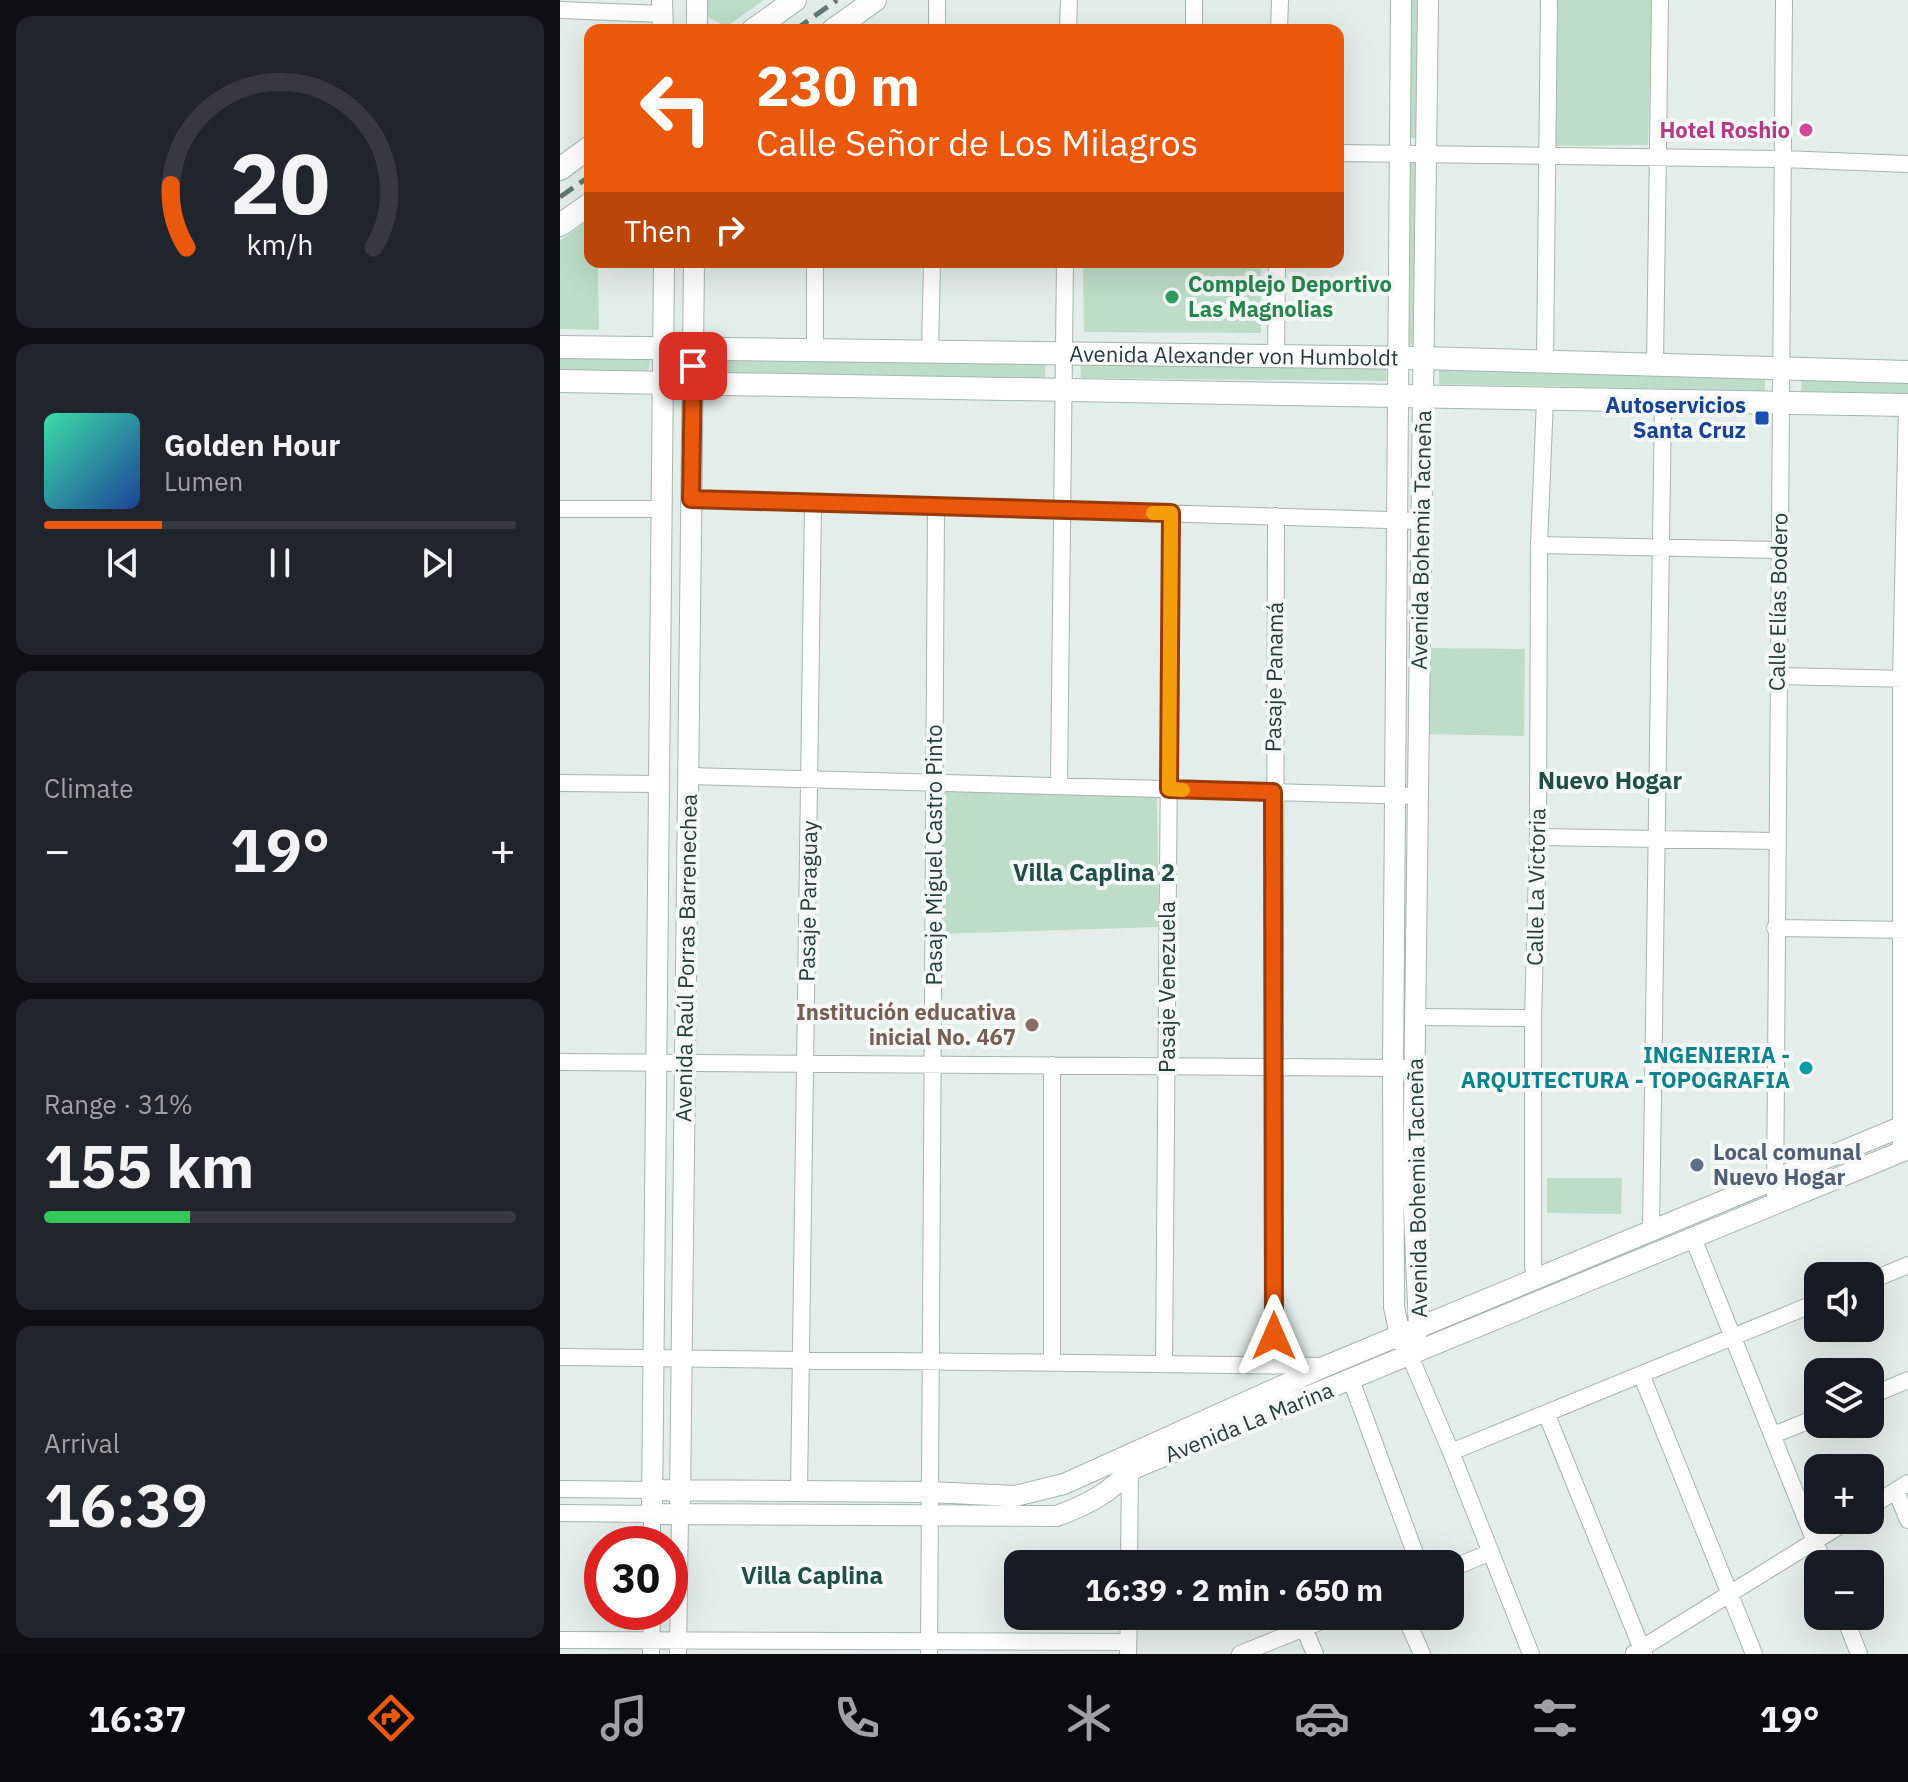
<!DOCTYPE html>
<html lang="en">
<head>
<meta charset="utf-8">
<style>
	body { margin:0; font-family:"IBM Plex Sans",sans-serif; background:#20242c; color:#f1f3f6; height:100vh; display:flex; flex-direction:column; font-size:30px; white-space:nowrap }
	* { box-sizing:border-box; margin:0 }
	p { font-size:26px; color:#9ea1a6 }
	.icon { flex:none; width:44px; height:44px; fill:none; stroke:currentColor; stroke-width:2; stroke-linecap:round; stroke-linejoin:round }
	.map { position:relative; flex:1; overflow:hidden }
	.details { display:flex; flex-direction:column; gap:16px; padding:16px; background:#0d0f14; width:560px }
	.details>* { flex:none }
	.hud { position:absolute; left:24px; top:24px; width:760px; height:244px; border-radius:16px; box-shadow:0 8px 32px #0002; background:#ea580c; color:#fff; overflow:hidden }
	.controls { position:absolute; left:1244px; top:1262px; display:grid; gap:16px }
	.controls a { display:grid; place-items:center; width:80px; height:80px; border-radius:16px; background:#171b24; box-shadow:0 8px 32px #0002; font-size:40px }
	.speed { position:absolute; left:24px; top:1526px; display:flex; gap:16px; font-size:40px; font-weight:700; text-align:center }
	.speed>* { display:grid; place-content:center; width:104px; height:104px; border-radius:50%; background:#171b24; box-shadow:0 8px 32px #0002; line-height:1 }
	.speed .limit { border:12px solid #d22; background:#fff; color:#111 }
	.pin { position:absolute; display:grid; place-items:center; width:68px; height:68px; color:#fff; margin:-34px; border-radius:16px; box-shadow:0 4px 12px #0006 }
	.me { position:absolute; width:88px; margin:-44px; rotate:0deg; stroke-linejoin:round; filter:drop-shadow(0 0 6px #0008) }
	.turn { display:flex; align-items:center; gap:28px; height:168px; padding:0 40px; font-size:36px }
	.turn .icon { width:104px; height:104px; stroke-width:2.5 }
	.turn b { display:block; font-size:56px; line-height:68px }
	.then { display:flex; align-items:center; height:76px; padding:0 40px; background:#0003; gap:16px; font-size:30px }
	.big { font-size:60px; font-weight:700; line-height:1.1 }
	.details .widget { flex:1; display:flex; flex-direction:column; justify-content:center; gap:12px; min-width:0; padding:0 28px; border-radius:16px; background:#20242c }
	.details .dial { align-items:center; gap:0 }
	.dial svg { height:208px; overflow:visible; fill:none; stroke:#363941; stroke-width:7; stroke-linecap:round; text-anchor:middle }
	.dial text { fill:#f1f3f6; stroke:none }
	.song { display:flex; align-items:center; gap:24px }
	.cover { width:96px; height:96px; border-radius:12px; background:linear-gradient(135deg,hsl(160 70% 55%),hsl(220 70% 35%)) }
	.played { height:8px; border-radius:4px; background:linear-gradient(90deg,#ea580c 25%,#363941 25%) }
	.keys { display:flex; justify-content:space-around; direction:ltr }
	.heat { display:flex; justify-content:space-between; align-items:center; font-size:44px; direction:ltr }
	.charge { height:12px; border-radius:6px; background:linear-gradient(90deg,#34c759 31%,#363941 0) }
	.trip { position:absolute; left:444px; top:1550px; width:460px; height:80px; border-radius:16px; background:#171b24; box-shadow:0 8px 32px #0002; font-weight:700; line-height:80px; text-align:center }
	.tabs { display:flex; height:128px; justify-content:space-around; align-items:center; background:#090b0e; color:#9ea1a6 }
	.tabs .icon { width:56px; height:56px }
	.tabs .on { color:#ea580c }
	.tabs b { font-size:36px; color:#f1f3f6 }
	main { display:flex; flex:1; min-height:0 }
	.map>svg:first-child { display:block }
	.green { fill:#bdddc8 }
	.lines { fill:none; stroke-linecap:round; stroke-linejoin:round }
	.minor-casing { stroke:#a6b5b0; stroke-width:18 }
	.tertiary-casing { stroke:#a6b5b0; stroke-width:22 }
	.secondary-casing { stroke:#a2b8b1; stroke-width:24 }
	.minor { stroke:#fff; stroke-width:16 }
	.tertiary { stroke:#fff; stroke-width:20 }
	.secondary { stroke:#fff; stroke-width:22 }
	.rail { stroke:#5e7973; stroke-width:5; stroke-dasharray:16 8; stroke-linecap:butt }
	.route-casing { stroke:#983908; stroke-width:20 }
	.route { stroke:#ea580c; stroke-width:14 }
	.slow { stroke:#f59e0b; stroke-width:14 }
	.hotel-dot { fill:#d1479c; stroke:#f4f9f7; stroke-width:3 }
	.leisure-dot { fill:#2e9e5b; stroke:#f4f9f7; stroke-width:3 }
	.transit-dot { fill:#1a4fb4; stroke:#f4f9f7; stroke-width:3 }
	.education-dot { fill:#8d6e63; stroke:#f4f9f7; stroke-width:3 }
	.culture-dot { fill:#0f9aa8; stroke:#f4f9f7; stroke-width:3 }
	.service-dot { fill:#5c6f8a; stroke:#f4f9f7; stroke-width:3 }
	.labels { text-anchor:middle; stroke-width:8; stroke-linejoin:round; paint-order:stroke }
	.hotel-label { font-size:22px; font-weight:bold; fill:#b23c85; stroke:#f4f9f7; text-anchor:end }
	.leisure-label { font-size:22px; font-weight:bold; fill:#27864d; stroke:#f4f9f7; text-anchor:start }
	.street-label { font-size:22px; fill:#243d38; stroke:#f4f9f7 }
	.transit-label { font-size:22px; font-weight:bold; fill:#164399; stroke:#f4f9f7; text-anchor:end }
	.education-label { font-size:22px; font-weight:bold; fill:#785e54; stroke:#f4f9f7; text-anchor:end }
	.culture-label { font-size:22px; font-weight:bold; fill:#0d838f; stroke:#f4f9f7; text-anchor:end }
	.service-label { font-size:22px; font-weight:bold; fill:#4e5e75; stroke:#f4f9f7; text-anchor:start }
	.neighbourhood-label { font-size:24px; font-weight:bold; fill:#204f46; stroke:#f4f9f7 }
</style>
</head>
<body>
<main>
<section class="details">
<div class="widget dial"><svg viewBox="0 0 100 80">
<path d="M14 69A42 42 0 1 1 86 69"/>
<path d="M14 69A42 42 0 0 1 8 45" stroke="#ea580c"/>
<text x="50" y="56" font-size="32" font-weight="700">20</text>
<text x="50" y="72" font-size="11">km/h</text>
</svg></div>
<div class="widget">
<div class="song"><i class="cover"></i><div><b>Golden Hour</b><p>Lumen</p></div></div>
<div class="played"></div>
<div class="keys"><svg class="icon" aria-label="previous" viewBox="0 0 24 24"><path d="M18 5L8 12l10 7zM5 5v14"/></svg><svg class="icon" aria-label="pause" viewBox="0 0 24 24"><path d="M8 5v14M16 5v14"/></svg><svg class="icon" aria-label="next" viewBox="0 0 24 24"><path d="M6 5l10 7-10 7zM19 5v14"/></svg></div>
</div>
<div class="widget"><p>Climate</p>
<div class="heat"><a>−</a><b class="big">19°</b><a>+</a></div>
</div>
<div class="widget"><p>Range · 31%</p><b class="big">155 km</b><div class="charge"></div></div>
<div class="widget"><p>Arrival</p><b class="big">16:39</b></div>
</section>
<div class="map">
<svg width="1348" height="1654" viewBox="0 0 1348 1654">
	<rect width="100%" height="100%" fill="#e3ede9"/>
	<path class="green" d="M 141,0 L 204,0 L 166,27 L 141,13 Z
		M 849,0 L 861,0 L 861,138 L 850,138 Z
		M 998,0 L 1092,0 L 1088,145 L 996,146 Z
		M 850,162 L 861,162 L 857,344 L 846,344 Z
		M 30,219 L 30,262 L 38,262 L 39,330 L 0,329 L 0,241 Z
		M 523,262 L 701,262 L 701,333 L 524,332 Z
		M 0,356 L 91,356 L 88,371 L 0,371 Z
		M 146,356 L 486,359 L 485,378 L 145,373 Z
		M 520,361 L 827,367 L 826,381 L 521,378 Z
		M 879,367 L 1205,376 L 1205,391 L 879,384 Z
		M 1242,376 L 1348,379 L 1348,396 L 1241,394 Z
		M 870,648 L 965,649 L 964,736 L 869,734 Z
		M 377,792 L 597,793 L 599,927 L 376,934 Z
		M 987,1178 L 1062,1178 L 1061,1214 L 987,1213 Z"/>
	<g class="lines">
		<g class="minor-casing">
			<path id="minor" d="M 0,10 L 102,14
				M 377,30 L 377,0
				M 508,30 L 509,0
				M 634,30 L 634,0
				M 719,30 L 720,0
				M 778,153 L 1223,159 L 1348,164
				M 255,350 L 255,262
				M 370,352 L 372,262
				M 716,356 L 717,262
				M 985,362 L 989,0
				M 1095,365 L 1100,0
				M 131,499 L 861,521
				M 0,509 L 102,509
				M 979,545 L 1219,550
				M 1218,676 L 1348,679
				M 128,776 L 858,796
				M 0,783 L 99,784
				M 499,786 L 505,262
				M 978,837 L 1216,841
				M 1215,928 L 1348,930
				M 855,1017 L 973,1018
				M 0,1062 L 845,1068
				M 1341,1152 L 1341,679 L 1347,405
				M 1215,1204 L 1224,0
				M 1091,1230 L 1103,401
				M 1133,1238 L 1264,1564
				M 976,1279 L 973,1266 L 973,1018 L 978,837 L 979,545 L 985,399
				M 1310,1281 L 1348,1265
				M 849,1354 L 891,1452 L 971,1654
				M 0,1357 L 764,1366
				M 492,1363 L 492,1065
				M 604,1364 L 611,513
				M 714,1366 L 716,516
				M 1081,1374 L 1194,1654
				M 791,1380 L 859,1564
				M 1310,1396 L 1348,1380
				M 986,1413 L 1084,1654
				M 1213,1435 L 1258,1417
				M 891,1452 L 1258,1302
				M 0,1489 L 93,1490
				M 239,1491 L 253,503
				M 1336,1491 L 1348,1520
				M 1310,1507 L 1348,1483
				M 0,1513 L 92,1514 L 92,1544
				M 569,1564 L 570,1466
				M 890,1569 L 931,1552
				M 845,1616 L 862,1654
				M 1284,1616 L 1299,1654
				M 744,1628 L 755,1654
				M 0,1640 L 568,1642
				M 1074,1653 L 1289,1520
				M 91,1654 L 92,1612
				M 118,1654 L 120,1514
				M 369,1654 L 376,507
				M 568,1654 L 569,1616
				M 680,1654 L 774,1616"/>
		</g>
		<g class="tertiary-casing">
			<path id="tertiary" d="M 102,0 L 103,30
				M 841,0 L 833,1068 L 834,1307 L 840,1335 L 849,1354
				M 137,30 L 137,0
				M 104,262 L 92,1514 L 497,1516 C 526,1505 549,1494 570,1470 L 1348,1149
				M 849,1354 L 859,1327 L 853,1189 L 868,0
				M 93,1490 L 369,1492 L 455,1496 L 504,1484 L 766,1366 L 1348,1124
				M 120,1502 L 134,262"/>
		</g>
		<g class="secondary-casing">
			<g id="secondary">
				<path d="M 193,30 L 235,0"/>
				<path d="M 273,30 L 315,0"/>
				<path d="M 0,169 L 30,147"/>
				<path d="M 0,225 L 30,204"/>
				<path id="s1" d="M 0,347 L 863,358 L 1348,372"/>
				<path d="M 0,381 L 1348,405"/>
			</g>
		</g>
		<use href="#minor" class="minor"/>
		<use href="#tertiary" class="tertiary"/>
		<use href="#secondary" class="secondary"/>
		<path class="rail" d="M 235,30 L 277,0
			M 0,197 L 30,176"/>
	</g>
	<g class="lines">
		<g class="route-casing">
			<path id="route" d="M 133,366 L 131,499 L 611,513 L 609,789 L 713,792 L 714,1336"/>
		</g>
		<use href="#route" class="route"/>
		<path class="slow" d="M 593,513 L 611,513 L 609,789 L 623,790"/>
	</g>
	<circle class="hotel-dot" cx="1246" cy="130" r="8"/>
	<circle class="leisure-dot" cx="612" cy="297" r="8"/>
	<rect class="transit-dot" x="1194" y="410" width="16" height="16" rx="4"/>
	<circle class="education-dot" cx="472" cy="1025" r="8"/>
	<circle class="culture-dot" cx="1246" cy="1068" r="8"/>
	<circle class="service-dot" cx="1137" cy="1165" r="8"/>
	<g class="labels">
		<g class="hotel-label">
			<text x="1230" y="138">Hotel Roshio</text>
		</g>
		<g class="leisure-label">
			<text x="628" y="292">Complejo Deportivo<tspan x="628" dy="25">Las Magnolias</tspan></text>
		</g>
		<g class="street-label">
			<text dy="8" stroke="none"><textPath href="#s1" startOffset="674">Avenida Alexander von Humboldt</textPath></text>
			<text transform="translate(861 540) rotate(-89)" y="8">Avenida Bohemia Tacneña</text>
			<text transform="translate(1218 602) rotate(-89)" y="8">Calle Elías Bodero</text>
			<text transform="translate(714 677) rotate(-89)" y="8">Pasaje Panamá</text>
			<text transform="translate(374 855) rotate(-90)" y="8">Pasaje Miguel Castro Pinto</text>
			<text transform="translate(976 887) rotate(-89)" y="8">Calle La Victoria</text>
			<text transform="translate(248 901) rotate(-89)" y="8">Pasaje Paraguay</text>
			<text transform="translate(126 958) rotate(-89)" y="8">Avenida Raúl Porras Barrenechea</text>
			<text transform="translate(607 987) rotate(-90)" y="8">Pasaje Venezuela</text>
			<text transform="translate(857 1188) rotate(-91)" y="8">Avenida Bohemia Tacneña</text>
			<text transform="translate(689 1422) rotate(-22)" y="8">Avenida La Marina</text>
		</g>
		<g class="transit-label">
			<text x="1186" y="413">Autoservicios<tspan x="1186" dy="25">Santa Cruz</tspan></text>
		</g>
		<g class="education-label">
			<text x="456" y="1020">Institución educativa<tspan x="456" dy="25">inicial No. 467</tspan></text>
		</g>
		<g class="culture-label">
			<text x="1230" y="1063">INGENIERIA -<tspan x="1230" dy="25">ARQUITECTURA - TOPOGRAFIA</tspan></text>
		</g>
		<g class="service-label">
			<text x="1153" y="1160">Local comunal<tspan x="1153" dy="25">Nuevo Hogar</tspan></text>
		</g>
		<g class="neighbourhood-label">
			<text x="1050" y="789">Nuevo Hogar</text>
			<text x="534" y="881">Villa Caplina 2</text>
			<text x="252" y="1584">Villa Caplina</text>
		</g>
	</g>
</svg>
<div class="controls">
<a><svg class="icon" aria-label="sound" viewBox="0 0 24 24"><path d="M4 9h4l5-4v14l-5-4H4zM17 9q2 3 0 6"/></svg></a>
<a><svg class="icon" aria-label="layers" viewBox="0 0 24 24"><path d="M12 4l9 5-9 5-9-5zM3 14l9 5 9-5"/></svg></a>
<a>+</a>
<a>−</a>
</div>
<div class="speed"><div class="limit">30</div></div>
<div class="pin" style="left:133px;top:366px;background:#d93025"><svg class="icon" aria-label="arrive" viewBox="0 0 24 24"><path d="M6 21V4h12l-3 4 3 4H6"/></svg></div>
<svg class="me" style="left:714px;top:1336px" viewBox="-20 -20 40 40"><path d="M0-17L14 15 0 8-14 15z" fill="#ea580c" stroke="#fff" stroke-width="4"/></svg>
<div class="trip">16:39 · 2 min · 650 m</div>
<div class="hud">
<div class="turn"><svg class="icon" aria-label="left" viewBox="0 0 24 24"><path d="M17 20v-9H6M10 6l-5 5 5 5"/></svg><div><b>230 m</b>Calle Señor de Los Milagros</div></div>
<div class="then">Then<svg class="icon" aria-label="right" viewBox="0 0 24 24"><path d="M7 20v-9h11M14 6l5 5-5 5"/></svg></div>
</div>
</div>
</main>
<nav class="tabs">
<b>16:37</b>
<svg class="icon on" aria-label="directions" viewBox="0 0 24 24"><path d="M12 3l9 9-9 9-9-9zM9 14v-3h6M13 9l2 2-2 2"/></svg>
<svg class="icon" aria-label="music" viewBox="0 0 24 24"><path d="M9 18V5l10-2v13"/><circle cx="6" cy="18" r="3"/><circle cx="16" cy="16" r="3"/></svg>
<svg class="icon" aria-label="phone" viewBox="0 0 24 24"><path d="M5 4h4l2 5-3 2q2 4 5 5l2-3 5 2v4C11 20 4 13 5 4z"/></svg>
<svg class="icon" aria-label="climate" viewBox="0 0 24 24"><path d="M12 3v18M4 7l16 10M4 17L20 7"/></svg>
<svg class="icon" aria-label="car" viewBox="0 0 24 24"><path d="M5 17H2v-5l4-1 3-4h7l3 4 3 1v5h-3M9 17h6M6 11h13"/><circle cx="7" cy="17" r="2"/><circle cx="17" cy="17" r="2"/></svg>
<svg class="icon" aria-label="filters" viewBox="0 0 24 24"><path d="M4 7h16M4 17h16"/><circle cx="9" cy="7" r="2"/><circle cx="15" cy="17" r="2"/></svg>
<b>19°</b>
</nav>
</body>
</html>
